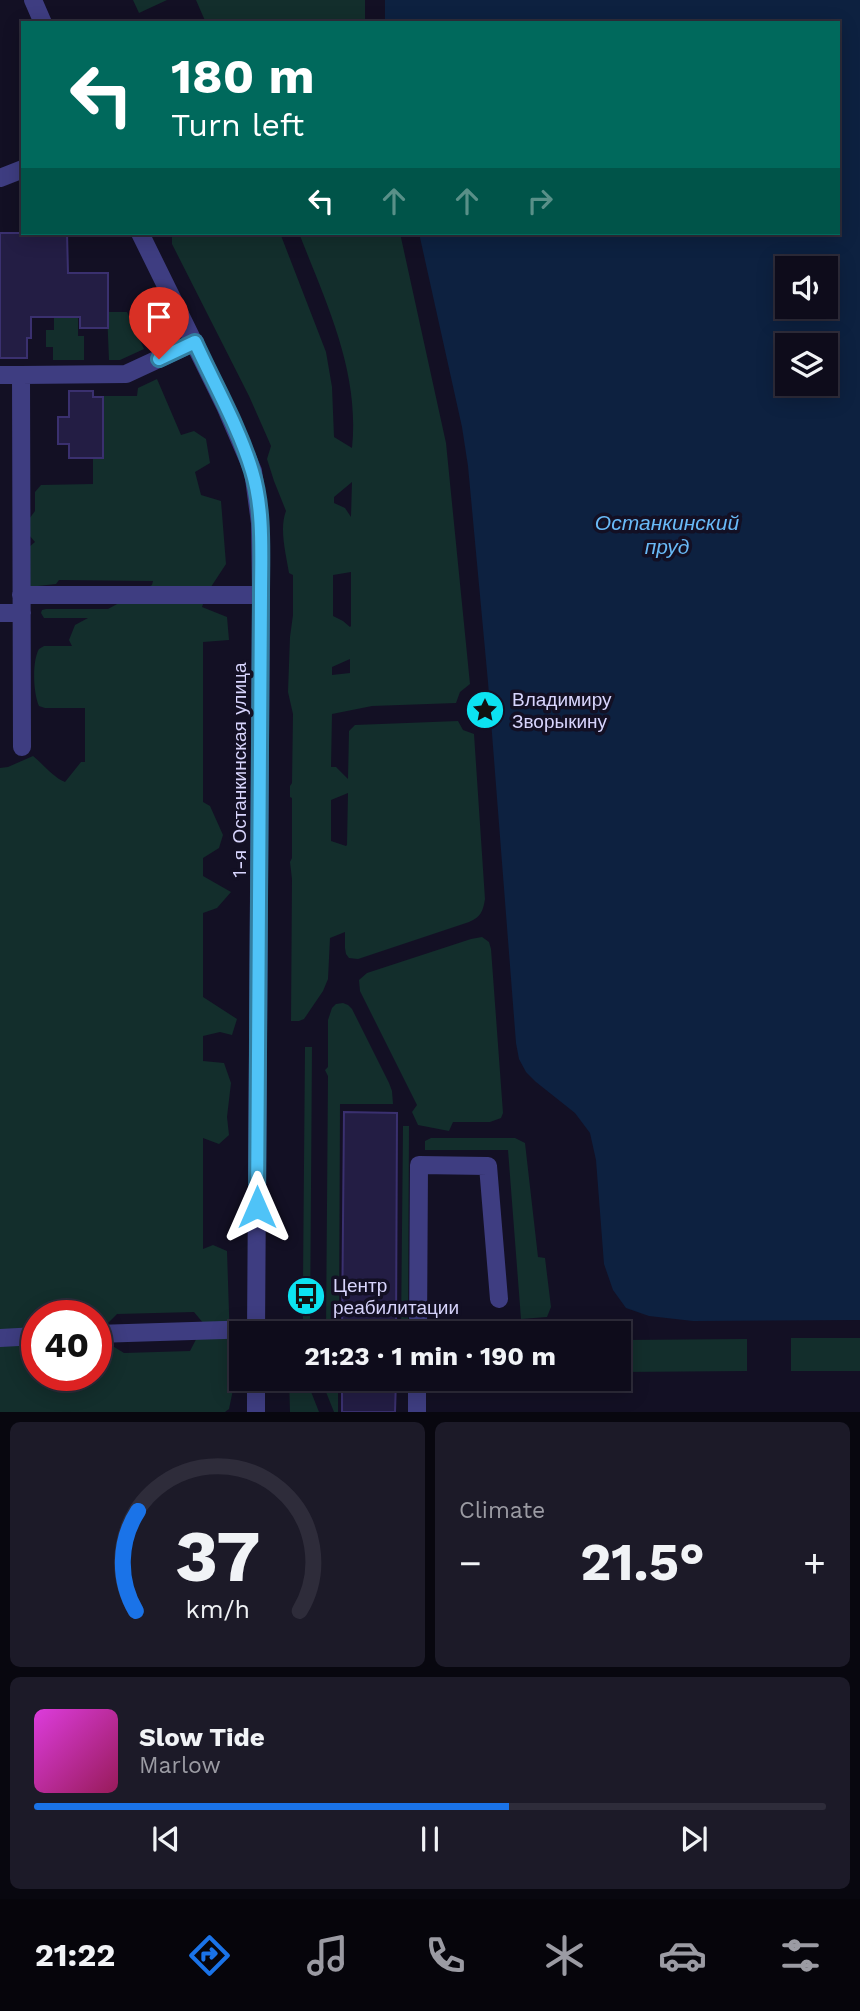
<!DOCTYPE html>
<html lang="en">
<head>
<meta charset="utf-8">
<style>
	body { margin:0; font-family:"Work Sans",sans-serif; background:#1c1a28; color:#f1f3f6; height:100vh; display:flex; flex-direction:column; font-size:26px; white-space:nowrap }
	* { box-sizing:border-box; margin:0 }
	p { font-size:23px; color:#9b9ba3 }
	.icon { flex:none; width:38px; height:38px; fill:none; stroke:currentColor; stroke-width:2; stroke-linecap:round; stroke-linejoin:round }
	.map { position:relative; height:1412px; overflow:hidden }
	.side { display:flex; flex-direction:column; gap:10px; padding:10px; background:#08070f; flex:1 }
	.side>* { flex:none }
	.banner { position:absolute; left:21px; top:21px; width:819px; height:214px; border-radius:0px; box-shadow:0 4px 18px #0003,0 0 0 2px #2e2c3a; background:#00695c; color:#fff; overflow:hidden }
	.buttons { position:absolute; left:775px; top:256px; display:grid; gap:14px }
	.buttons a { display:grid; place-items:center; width:63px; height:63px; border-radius:0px; background:#0e0c1b; box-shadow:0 4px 18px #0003,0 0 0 2px #2e2c3a; font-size:35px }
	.speed { position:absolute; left:21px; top:1300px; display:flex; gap:14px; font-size:35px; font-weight:700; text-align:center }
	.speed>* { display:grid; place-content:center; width:91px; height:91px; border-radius:50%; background:#0e0c1b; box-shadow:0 4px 18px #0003,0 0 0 2px #2e2c3a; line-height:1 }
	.speed .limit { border:10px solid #d22; background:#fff; color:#111 }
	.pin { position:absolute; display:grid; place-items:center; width:60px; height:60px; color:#fff; margin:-72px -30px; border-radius:50% 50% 50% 0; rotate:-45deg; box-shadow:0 0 7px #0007 }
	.pin .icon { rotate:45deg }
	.me { position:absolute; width:77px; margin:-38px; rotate:0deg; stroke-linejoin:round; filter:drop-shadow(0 0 5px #0008) }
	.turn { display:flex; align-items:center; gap:24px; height:147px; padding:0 35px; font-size:32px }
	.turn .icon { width:91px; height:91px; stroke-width:2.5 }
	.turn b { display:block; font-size:49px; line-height:60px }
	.lanes { display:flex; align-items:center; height:66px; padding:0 35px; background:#0003; justify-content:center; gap:35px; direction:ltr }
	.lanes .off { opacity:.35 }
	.big { font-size:52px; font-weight:700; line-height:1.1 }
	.side .tile { flex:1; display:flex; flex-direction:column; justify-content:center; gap:10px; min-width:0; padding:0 24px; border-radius:10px; background:#1c1a28 }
	.side .dial { align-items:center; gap:0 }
	.dial svg { height:182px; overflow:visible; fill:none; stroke:#2e2c3a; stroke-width:7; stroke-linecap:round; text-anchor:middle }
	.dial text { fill:#f1f3f6; stroke:none }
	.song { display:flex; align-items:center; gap:21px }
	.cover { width:84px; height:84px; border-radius:10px; background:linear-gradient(135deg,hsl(300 70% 55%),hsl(330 70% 35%)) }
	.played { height:7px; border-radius:4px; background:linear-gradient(90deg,#1a73e8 60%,#2e2c3a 60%) }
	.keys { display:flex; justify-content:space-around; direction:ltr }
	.heat { display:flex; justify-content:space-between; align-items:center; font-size:38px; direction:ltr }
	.side .tiles { flex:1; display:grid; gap:10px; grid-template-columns:1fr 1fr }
	.tile:last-child { grid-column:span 2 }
	.trip { position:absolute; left:229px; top:1321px; width:402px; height:70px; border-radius:0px; background:#0e0c1b; box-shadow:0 4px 18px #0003,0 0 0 2px #2e2c3a; font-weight:700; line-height:70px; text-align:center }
	.tab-bar { display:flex; height:112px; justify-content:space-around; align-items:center; background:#06050b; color:#9b9ba3 }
	.tab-bar .icon { width:49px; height:49px }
	.tab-bar .on { color:#1a73e8 }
	.tab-bar b { font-size:32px; color:#f1f3f6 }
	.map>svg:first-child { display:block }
	.green { fill:#132e2c; fill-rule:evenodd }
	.water { fill:#0d2140; fill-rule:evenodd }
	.building { fill:#231d44; stroke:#3a306f; stroke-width:2 }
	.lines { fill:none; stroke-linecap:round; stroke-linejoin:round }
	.minor { stroke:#3e3d81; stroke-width:18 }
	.route-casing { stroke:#337fa1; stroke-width:18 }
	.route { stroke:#4fc3f7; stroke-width:12 }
	.labels { text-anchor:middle; stroke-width:7; stroke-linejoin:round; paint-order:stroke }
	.poi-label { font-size:19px; fill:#d8d5fd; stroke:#131024; text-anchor:start }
	.street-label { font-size:19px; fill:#d8d5fd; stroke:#131024 }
	.water-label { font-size:21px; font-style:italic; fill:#69baf7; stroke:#131024 }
</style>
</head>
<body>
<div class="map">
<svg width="860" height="1413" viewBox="0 0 860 1413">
	<rect width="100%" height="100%" fill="#131024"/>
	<path class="green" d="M 133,0 L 167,0 L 139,13 Z
		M 196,0 L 365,0 L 365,23 L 206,23 Z
		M 172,233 L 280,233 L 326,352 L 332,387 L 334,437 L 352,448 C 360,371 326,303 299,233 L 400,233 L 446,443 L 470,684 L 460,692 L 456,703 L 372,706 L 332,714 L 331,767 L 336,767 L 348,779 L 349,731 L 355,725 L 458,721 L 463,730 L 474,734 L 485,899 C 483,911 481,917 469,922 L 358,959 L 349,958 L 346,954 L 345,948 L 345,932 L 330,938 L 328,979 L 323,991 L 304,1019 L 299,1021 L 291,1021 L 292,879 L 290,862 L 292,858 L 292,798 L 290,797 L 290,786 L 292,783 L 293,714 L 288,692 L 290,637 L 293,615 L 293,575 L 289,573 C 286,554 279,529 286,511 L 274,481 L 267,459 L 271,446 L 268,439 L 249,396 L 172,244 ZM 352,482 L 351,516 L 351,517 L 345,508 L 334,503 L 334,497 ZM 351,572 L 351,626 L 350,627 L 343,621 L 333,616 L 333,575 ZM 350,659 L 350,673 L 332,675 L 332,667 ZM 348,793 L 347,845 L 346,846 L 331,841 L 331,800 Z
		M 107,312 L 127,312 L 144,349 L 120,360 L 109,360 Z
		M 78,317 L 78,336 L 84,336 L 84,360 L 53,360 L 53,347 L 46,347 L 46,330 L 54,330 L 54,318 Z
		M 157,379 L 181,435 L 194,431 L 206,439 L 210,463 L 195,472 L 201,495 L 221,501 L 226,564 L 207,593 L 202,607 L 227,617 L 229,640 L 203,642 L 203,802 L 210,806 L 223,835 L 219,848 L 203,858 L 203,876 L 231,892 L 217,908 L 203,913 L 203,997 L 237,1019 L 232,1035 L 220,1032 L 203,1036 L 203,1061 L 224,1063 L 231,1083 L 227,1117 L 229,1135 L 219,1144 L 203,1138 L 203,1249 L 213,1245 L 227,1251 L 230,1343 L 229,1370 L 235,1380 L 229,1409 L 225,1412 L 0,1412 L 0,768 L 8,767 L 33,756 C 43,764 54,778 65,782 L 81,762 L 85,762 L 85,708 L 45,708 L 39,706 C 33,693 32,661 39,649 L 44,646 L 72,646 L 69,640 L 75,625 L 88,618 L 44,618 L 41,613 L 42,610 L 46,609 L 108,609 L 152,585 L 153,581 L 59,580 L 56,584 L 29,587 L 23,552 L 35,542 L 29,535 L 26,523 L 35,511 L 35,492 L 41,485 L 93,484 L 93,458 L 103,457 L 103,396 L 137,396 L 138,388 ZM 194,1312 L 204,1324 L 190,1351 L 124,1353 L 106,1342 L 106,1325 L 117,1314 ZM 37,1316 L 96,1316 L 96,1376 L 37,1376 Z
		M 482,937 L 489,942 L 491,949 L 503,1113 L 501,1118 L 490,1122 L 453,1122 L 449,1131 L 418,1125 L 412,1112 L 417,1105 L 360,991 L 359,980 L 367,973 L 471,939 Z
		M 343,1003 L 348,1005 L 352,1009 L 389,1083 L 392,1091 L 393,1104 L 340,1104 L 339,1333 L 326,1333 L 328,1076 L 325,1070 L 328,1067 L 328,1020 L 332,1008 L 336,1004 Z
		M 305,1047 L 312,1047 L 310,1331 L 308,1334 L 303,1331 L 303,1309 L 308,1308 L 308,1284 L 303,1283 Z
		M 403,1126 L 409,1126 L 408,1334 L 401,1333 Z
		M 431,1138 L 515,1138 L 525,1143 L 538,1257 L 545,1258 L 551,1307 L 547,1317 L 521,1319 L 508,1150 L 425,1150 L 425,1141 Z
		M 791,1338 L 860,1338 L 860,1371 L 791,1371 Z
		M 747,1339 L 747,1371 L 620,1372 L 620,1340 Z
		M 289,1379 L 306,1379 L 319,1412 L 290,1412 Z
		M 326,1379 L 338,1379 L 338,1412 L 334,1412 L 326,1392 Z"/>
	<path class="water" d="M 385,0 L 860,0 L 860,1320 L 693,1321 L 649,1316 L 626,1308 L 613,1290 L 604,1264 L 596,1160 L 590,1133 L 575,1113 L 536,1082 L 526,1072 L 519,1059 L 516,1043 L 488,682 L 468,466 L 462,427 L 419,233 L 838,233 L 838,23 L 385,23 ZM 788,268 L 826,268 L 826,306 L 788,306 ZM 788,345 L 826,345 L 826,383 L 788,383 Z"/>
	<path class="building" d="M 0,233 L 67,233 L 68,273 L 108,273 L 108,328 L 80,328 L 80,317 L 31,317 L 31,338 L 27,338 L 27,358 L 0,358 Z
		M 69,391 L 93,391 L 93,397 L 103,397 L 103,458 L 69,458 L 69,444 L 58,444 L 58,417 L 69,417 Z
		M 344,1112 L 397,1113 L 396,1334 L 342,1334 Z
		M 342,1379 L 396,1379 L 395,1412 L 342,1412 Z"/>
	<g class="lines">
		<path class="minor" d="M 33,0 L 43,23
			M 0,178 L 23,169
			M 140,233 L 225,406 L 253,471 L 260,523 L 261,595 L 256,1334
			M 0,375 L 21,375 L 22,747
			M 21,375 L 126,374 L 195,342
			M 21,595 L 261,595
			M 0,613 L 22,613
			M 96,1334 L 256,1329
			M 418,1334 L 419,1165 L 488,1166 L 499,1299
			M 0,1338 L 37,1336
			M 256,1413 L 256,1379
			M 417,1413 L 417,1379"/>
	</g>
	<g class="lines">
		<g class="route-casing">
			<path id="route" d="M 159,359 L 195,342 C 214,384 239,427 252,471 C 264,510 261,554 261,595 L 257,1207"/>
		</g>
		<use href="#route" class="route"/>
	</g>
	<defs>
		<g id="sight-disc" transform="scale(2.0125)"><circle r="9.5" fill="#0ce3f2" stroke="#131024"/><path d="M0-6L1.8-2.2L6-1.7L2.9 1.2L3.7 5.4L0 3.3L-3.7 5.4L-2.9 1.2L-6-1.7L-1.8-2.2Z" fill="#111"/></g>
		<g id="bus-disc" transform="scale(2.0125)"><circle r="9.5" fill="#0ce3f2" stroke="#131024"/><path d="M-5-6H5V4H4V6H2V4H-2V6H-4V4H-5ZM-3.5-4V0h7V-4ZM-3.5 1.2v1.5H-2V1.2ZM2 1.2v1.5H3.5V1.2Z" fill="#111"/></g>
	</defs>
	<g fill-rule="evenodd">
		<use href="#sight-disc" x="485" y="710"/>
		<use href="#bus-disc" x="306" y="1296"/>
	</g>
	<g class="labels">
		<g class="poi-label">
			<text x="512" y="706">Владимиру<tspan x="512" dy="22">Зворыкину</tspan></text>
			<text x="333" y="1292">Центр<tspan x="333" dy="22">реабилитации</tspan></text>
		</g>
		<g class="street-label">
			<text transform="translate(239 770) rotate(-90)" y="7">1-я Останкинская улица</text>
		</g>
		<g class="water-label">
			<text x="667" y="530">Останкинский<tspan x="667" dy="24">пруд</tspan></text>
		</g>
	</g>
</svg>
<div class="buttons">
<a><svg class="icon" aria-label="sound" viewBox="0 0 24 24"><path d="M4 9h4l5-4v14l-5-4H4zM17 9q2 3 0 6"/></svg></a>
<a><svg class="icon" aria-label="layers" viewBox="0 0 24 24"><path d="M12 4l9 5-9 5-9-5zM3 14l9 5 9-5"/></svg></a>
</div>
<div class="speed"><div class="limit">40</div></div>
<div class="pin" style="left:159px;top:359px;background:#d93025"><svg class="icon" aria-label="arrive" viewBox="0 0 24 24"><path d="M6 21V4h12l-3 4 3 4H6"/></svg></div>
<svg class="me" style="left:257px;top:1207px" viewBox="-20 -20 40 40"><path d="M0-17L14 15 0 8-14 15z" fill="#4fc3f7" stroke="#fff" stroke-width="4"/></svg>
<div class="trip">21:23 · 1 min · 190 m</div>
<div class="banner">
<div class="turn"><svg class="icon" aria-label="left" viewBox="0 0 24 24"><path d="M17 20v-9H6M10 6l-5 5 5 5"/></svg><div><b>180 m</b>Turn left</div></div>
<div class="lanes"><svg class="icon" aria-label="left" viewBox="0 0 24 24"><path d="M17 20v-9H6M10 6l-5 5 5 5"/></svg><svg class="icon off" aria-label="ahead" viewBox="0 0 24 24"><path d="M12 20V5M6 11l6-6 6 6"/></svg><svg class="icon off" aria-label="ahead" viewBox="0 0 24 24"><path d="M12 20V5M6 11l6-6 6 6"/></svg><svg class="icon off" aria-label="right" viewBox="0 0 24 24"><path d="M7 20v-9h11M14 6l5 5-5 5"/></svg></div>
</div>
</div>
<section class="side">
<div class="tiles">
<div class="tile dial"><svg viewBox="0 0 100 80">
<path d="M14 69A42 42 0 1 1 86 69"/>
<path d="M14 69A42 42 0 0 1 15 25" stroke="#1a73e8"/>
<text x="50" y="56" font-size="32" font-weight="700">37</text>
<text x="50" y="72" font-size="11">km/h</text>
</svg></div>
<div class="tile"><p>Climate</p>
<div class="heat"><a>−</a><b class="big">21.5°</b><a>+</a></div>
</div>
<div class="tile">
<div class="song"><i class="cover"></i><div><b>Slow Tide</b><p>Marlow</p></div></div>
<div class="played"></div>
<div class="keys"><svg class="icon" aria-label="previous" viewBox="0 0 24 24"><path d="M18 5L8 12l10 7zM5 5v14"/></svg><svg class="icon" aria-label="pause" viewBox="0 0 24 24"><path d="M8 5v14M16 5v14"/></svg><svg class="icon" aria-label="next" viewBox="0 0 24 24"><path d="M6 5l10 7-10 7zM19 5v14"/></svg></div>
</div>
</div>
</section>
<nav class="tab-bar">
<b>21:22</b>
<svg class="icon on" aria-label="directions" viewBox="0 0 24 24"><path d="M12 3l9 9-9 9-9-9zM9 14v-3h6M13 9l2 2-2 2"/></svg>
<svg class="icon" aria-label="music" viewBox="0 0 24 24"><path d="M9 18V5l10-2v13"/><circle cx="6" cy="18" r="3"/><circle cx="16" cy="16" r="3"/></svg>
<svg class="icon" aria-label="phone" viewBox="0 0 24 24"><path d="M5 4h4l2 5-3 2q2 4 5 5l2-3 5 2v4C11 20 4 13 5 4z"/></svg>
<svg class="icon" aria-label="climate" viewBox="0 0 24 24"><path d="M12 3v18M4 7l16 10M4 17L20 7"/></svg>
<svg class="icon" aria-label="car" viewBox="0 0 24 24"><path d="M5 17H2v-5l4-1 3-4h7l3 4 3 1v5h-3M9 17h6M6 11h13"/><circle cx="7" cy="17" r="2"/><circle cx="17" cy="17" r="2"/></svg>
<svg class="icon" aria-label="filters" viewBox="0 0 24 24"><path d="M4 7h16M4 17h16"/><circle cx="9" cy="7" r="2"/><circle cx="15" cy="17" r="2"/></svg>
</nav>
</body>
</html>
